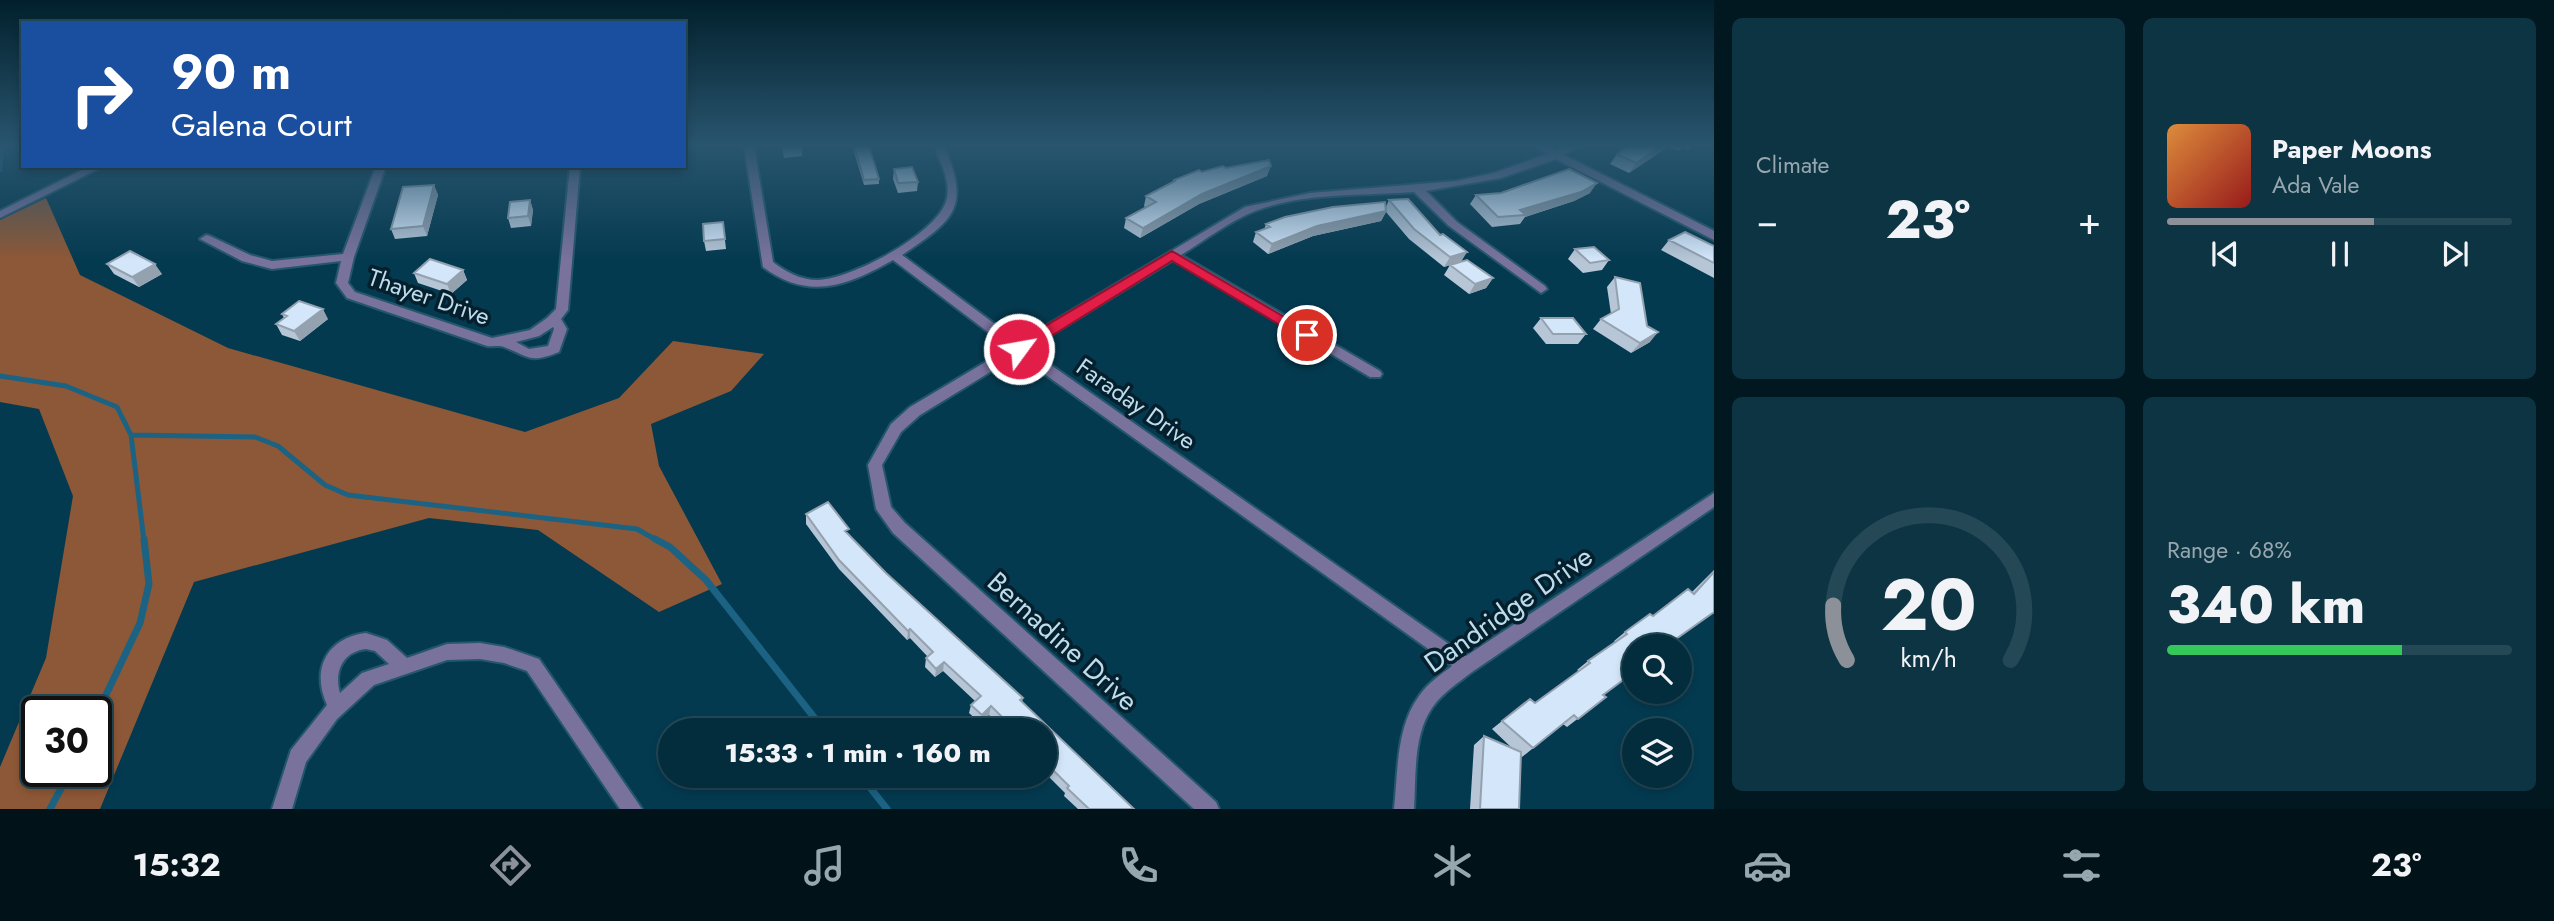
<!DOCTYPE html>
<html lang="en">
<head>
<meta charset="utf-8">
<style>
	body { margin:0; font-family:Jost,sans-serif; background:#0d3443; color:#f1f3f6; height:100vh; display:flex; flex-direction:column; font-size:26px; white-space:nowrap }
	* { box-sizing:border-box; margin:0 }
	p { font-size:23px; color:#97a7af }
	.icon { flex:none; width:38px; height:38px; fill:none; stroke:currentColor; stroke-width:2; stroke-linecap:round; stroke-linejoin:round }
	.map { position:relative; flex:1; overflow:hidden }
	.sheet { display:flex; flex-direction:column; gap:18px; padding:18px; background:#021821; width:840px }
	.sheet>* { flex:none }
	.hud { position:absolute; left:21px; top:21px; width:665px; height:147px; border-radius:0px; box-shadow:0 4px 10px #0003,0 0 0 2px #244856; background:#1a4fa0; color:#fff; overflow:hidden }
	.buttons { position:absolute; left:1622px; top:634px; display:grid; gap:14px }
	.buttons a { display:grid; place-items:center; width:70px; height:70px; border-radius:50%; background:#032c3c; box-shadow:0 4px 10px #0003,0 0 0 2px #244856; font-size:35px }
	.speed { position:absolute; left:21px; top:696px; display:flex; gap:14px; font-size:35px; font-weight:700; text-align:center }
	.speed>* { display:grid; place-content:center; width:91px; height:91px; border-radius:50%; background:#032c3c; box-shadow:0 4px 10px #0003,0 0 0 2px #244856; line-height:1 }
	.speed .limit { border:4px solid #111; border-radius:10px; background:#fff; color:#111 }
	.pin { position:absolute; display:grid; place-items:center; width:60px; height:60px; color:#fff; margin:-30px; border:4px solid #fff; border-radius:50%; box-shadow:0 2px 7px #0007 }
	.me { position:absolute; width:77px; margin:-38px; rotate:58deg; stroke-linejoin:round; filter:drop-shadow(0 0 5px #0008) }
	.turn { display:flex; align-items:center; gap:24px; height:147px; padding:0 35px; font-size:32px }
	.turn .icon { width:91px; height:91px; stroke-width:2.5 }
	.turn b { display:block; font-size:49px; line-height:60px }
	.big { font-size:52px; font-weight:800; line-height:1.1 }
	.sheet .tile { flex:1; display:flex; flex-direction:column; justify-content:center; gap:10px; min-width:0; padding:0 24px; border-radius:10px; background:#0d3443 }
	.sheet .dial { align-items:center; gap:0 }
	.dial svg { height:182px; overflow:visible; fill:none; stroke:#244856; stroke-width:7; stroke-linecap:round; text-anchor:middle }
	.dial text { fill:#f1f3f6; stroke:none }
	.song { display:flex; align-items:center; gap:21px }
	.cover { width:84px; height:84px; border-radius:10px; background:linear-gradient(135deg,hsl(30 70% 55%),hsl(0 70% 35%)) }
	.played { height:7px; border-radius:4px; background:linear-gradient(90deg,#8c9099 60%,#244856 60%) }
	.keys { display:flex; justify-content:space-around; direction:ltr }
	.heat { display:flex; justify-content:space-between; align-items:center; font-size:38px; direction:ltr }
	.charge { height:10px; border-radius:5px; background:linear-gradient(90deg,#34c759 68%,#244856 0) }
	.sheet .tiles { flex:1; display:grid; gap:18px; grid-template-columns:repeat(2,1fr) }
	.trip { position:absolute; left:658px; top:718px; width:399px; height:70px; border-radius:35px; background:#032c3c; box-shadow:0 4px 10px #0003,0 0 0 2px #244856; font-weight:800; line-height:70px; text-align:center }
	.tab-bar { display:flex; height:112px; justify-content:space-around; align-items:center; background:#011218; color:#97a7af }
	.tab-bar .icon { width:49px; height:49px }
	.tab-bar .active { color:#8c9099 }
	.tab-bar b { font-size:32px; color:#f1f3f6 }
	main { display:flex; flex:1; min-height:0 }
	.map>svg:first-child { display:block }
	.forest { fill:#8d5837; fill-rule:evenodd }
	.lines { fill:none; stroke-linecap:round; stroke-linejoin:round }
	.stream-far2 { stroke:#1c6383; stroke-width:4.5 }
	.stream-far1 { stroke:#1c6383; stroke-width:5 }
	.stream { stroke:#1c6383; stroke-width:7 }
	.minor-casing { stroke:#25576c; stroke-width:4 }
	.tertiary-casing { stroke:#25576c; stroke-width:4 }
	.minor { fill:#79729d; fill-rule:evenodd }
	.tertiary { fill:#79729d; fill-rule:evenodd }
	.wall { fill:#b6c6d7 }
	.shaded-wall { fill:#94a1af }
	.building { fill:#d4e6fa; stroke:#94a1af; stroke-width:2 }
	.route { fill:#e11d48; stroke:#92132f; stroke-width:2 }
	.labels { text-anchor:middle; stroke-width:7; stroke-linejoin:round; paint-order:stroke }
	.street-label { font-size:24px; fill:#bddced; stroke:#05202c }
	.near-street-label { font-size:28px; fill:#bddced; stroke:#05202c }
</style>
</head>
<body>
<main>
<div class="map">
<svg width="1714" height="809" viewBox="0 0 1714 809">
	<rect width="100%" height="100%" fill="#043a50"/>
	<path class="forest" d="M 46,198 L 80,275 L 228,348 L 525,432 L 619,398 L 673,341 L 764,354 L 731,391 L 651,424 L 659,466 L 722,584 L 659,612 L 538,530 L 429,518 L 194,582 L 100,809 L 0,809 L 0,767 L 46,658 L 73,496 L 39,409 L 0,402 L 0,220 ZM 37,712 L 96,712 L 96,772 L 37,772 Z"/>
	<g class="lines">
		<path class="stream-far2" d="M 0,170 L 2,146"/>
		<path class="stream-far1" d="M 0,376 L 66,386 L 117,407 L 131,435 L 144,541
			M 131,435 L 255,437 L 278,446 L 325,485 L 348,495 L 637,529 L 658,541"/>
		<path class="stream" d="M 655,539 L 670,547 L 706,580 L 824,730
			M 96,716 L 140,623 L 149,584 L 144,539
			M 860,775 L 887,809
			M 50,809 L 70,772"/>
		<g class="minor-casing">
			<path id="minor" d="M 744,146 L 754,146 L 773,262 C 786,272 800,280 818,280 C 851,279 932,236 945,204 C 953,185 941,164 934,146 L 944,146 C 971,208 954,220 902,255 L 1019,342 L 1245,207 L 1310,193 L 1456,181 L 1494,173 L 1547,154 L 1534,146 L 1548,146 L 1556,151 L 1566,146 L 1580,146 L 1564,155 L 1714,231 L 1714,240 L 1556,159 L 1501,178 L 1426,191 L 1457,222 L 1545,286 L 1547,289 L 1541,293 L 1449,226 L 1414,192 C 1363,196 1304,192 1255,211 C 1231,220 1204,241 1181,255 L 1380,371 L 1382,374 L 1380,377 L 1370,377 L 1173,260 L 1028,349 L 1466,656 L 1714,493 L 1714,507 L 1472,672 C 1458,683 1442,693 1432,708 C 1413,735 1416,778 1414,809 L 1394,809 C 1398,772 1396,727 1419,696 C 1427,684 1440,675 1452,666 L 1018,355 L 920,415 L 901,432 L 882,465 L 891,507 L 905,523 L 1216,802 L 1219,809 L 1194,809 L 893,533 L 876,509 L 868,465 L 891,424 L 910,407 L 1009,348 L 893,260 C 847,286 809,301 763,267 Z
				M 376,166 L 386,166 L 354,257 L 348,283 L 355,292 L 492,338 L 530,330 L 547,318 L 556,309 L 570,166 L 580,166 L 568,310 L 561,319 L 567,329 L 559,352 C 529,364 530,357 504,347 C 499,345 493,347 487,346 L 347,298 L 336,283 L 341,261 L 272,269 L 242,261 L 200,239 L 206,235 L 210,236 L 250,255 L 272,261 L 343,254 ZM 553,327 L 554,329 L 548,346 L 529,349 L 516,342 L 539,336 Z
				M 366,633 L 387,640 L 407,658 L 447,644 L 480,643 L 504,647 L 539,659 L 642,809 L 620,809 L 527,671 L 504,663 L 480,659 L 447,660 L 374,685 L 337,719 L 306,762 L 292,809 L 272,809 L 291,750 L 327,705 C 311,670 326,638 366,633 ZM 366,649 L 375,651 L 389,664 L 362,673 L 340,693 C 334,672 342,652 366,649 Z"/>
		</g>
		<g class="tertiary-casing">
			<path id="tertiary" d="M 90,166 L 104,166 L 0,218 L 0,211 Z"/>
		</g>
		<use href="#minor" class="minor"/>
		<use href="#tertiary" class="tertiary"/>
	</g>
	<path class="wall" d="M 782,146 L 802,146 L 802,156 L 784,158 Z
		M 852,146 L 869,146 L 879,179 L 879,184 L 864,185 Z
		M 1628,146 L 1692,146 L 1688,150 L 1682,148 L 1679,151 L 1668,147 L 1629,173 L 1610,164 L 1617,154 Z
		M 1226,168 L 1267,176 L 1199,204 L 1140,238 L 1124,228 L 1126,218 L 1146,208 L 1144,206 L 1146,196 L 1173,183 L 1174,180 Z
		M 894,169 L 918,182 L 917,191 L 898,193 L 893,179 Z
		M 434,185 L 438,195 L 427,236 L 395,239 L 391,229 Z
		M 1590,193 L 1574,201 L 1525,217 L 1520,224 L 1492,227 L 1470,204 L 1476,195 Z
		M 530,200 L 533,210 L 531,226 L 511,228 L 508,218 Z
		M 1389,200 L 1461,261 L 1493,278 L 1486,288 L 1469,294 L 1444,275 L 1450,265 L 1444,267 L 1409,239 L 1386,212 L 1381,221 L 1313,236 L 1268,254 L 1253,242 L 1256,232 L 1264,230 L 1266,224 L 1386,207 Z
		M 723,222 L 726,249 L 706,251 L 704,241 Z
		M 1669,240 L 1714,246 L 1714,278 L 1661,250 Z
		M 1575,249 L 1609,260 L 1602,270 L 1583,273 L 1568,259 Z
		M 107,264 L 162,274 L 139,287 L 114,274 Z
		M 463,270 L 467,280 L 451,294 L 418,283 L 414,273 Z
		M 1615,277 L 1647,326 L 1650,342 L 1631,353 L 1593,329 L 1601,319 L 1611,314 L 1607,287 Z
		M 282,314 L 328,319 L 300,341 L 282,335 L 276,324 L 284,318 Z
		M 1541,318 L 1586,334 L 1578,344 L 1546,344 L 1533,328 Z
		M 806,514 L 849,536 L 886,573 L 1023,698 L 1022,702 L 1134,809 L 1078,809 L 1064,796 L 1065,793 L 1045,773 L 1045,730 L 1004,730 L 989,715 L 980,723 L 969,713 L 971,705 L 975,701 L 943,671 L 935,677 L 925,667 L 926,658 L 927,656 L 910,638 L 907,640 L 839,569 L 806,524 Z
		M 1714,570 L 1714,612 L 1667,646 L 1634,646 L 1604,695 L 1606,697 L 1567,727 L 1563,724 L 1522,757 L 1521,755 L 1519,809 L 1470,809 L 1474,745 L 1484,736 L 1513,749 L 1492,729 L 1502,721 L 1535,703 L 1579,671 L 1577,670 L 1588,661 L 1615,642 L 1614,641 L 1625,632 L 1653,616 L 1692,592 Z"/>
	<path class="shaded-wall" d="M 1661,146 L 1668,146 L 1629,173 L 1636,163 Z
		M 1271,166 L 1267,176 L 1199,204 L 1140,238 L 1143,228 L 1202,194 Z
		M 1597,183 L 1590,193 L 1574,201 L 1525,217 L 1526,215 L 1520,210 Z
		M 434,185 L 438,195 L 427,236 L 423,226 Z
		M 530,200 L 533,210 L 531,226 L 528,216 Z
		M 1386,211 L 1381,221 L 1313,236 L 1268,254 L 1272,244 L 1317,226 Z
		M 1467,252 L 1461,262 L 1444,267 L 1450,257 Z
		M 155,264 L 162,274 L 139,287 L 132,277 Z
		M 463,270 L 467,280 L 451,294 L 447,284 Z
		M 1493,278 L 1486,288 L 1469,294 L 1475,284 Z
		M 323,309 L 328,319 L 300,341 L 294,331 Z
		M 1658,332 L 1650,342 L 1631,353 L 1640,343 Z
		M 910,629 L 910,638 L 907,640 L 908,631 Z
		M 944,662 L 943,671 L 935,677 L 936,669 Z
		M 991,706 L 989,715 L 980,723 L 982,715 Z"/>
	<path class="building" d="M 783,146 L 802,146 L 802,147 L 784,148 Z
		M 854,146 L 869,146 L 879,179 L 864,180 Z
		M 1628,146 L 1661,146 L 1636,163 L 1617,154 Z
		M 1269,160 L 1271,166 L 1202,194 L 1143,228 L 1126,218 L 1156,202 L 1146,196 L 1175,181 L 1174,180 L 1199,170 L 1202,172 L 1223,166 L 1226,168 Z
		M 912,167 L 918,182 L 898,183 L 894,169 Z
		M 1569,169 L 1597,183 L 1581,192 L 1520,210 L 1526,215 L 1498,217 L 1476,195 L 1501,193 Z
		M 434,185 L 423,226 L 391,229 L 403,187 Z
		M 1408,199 L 1440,235 L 1443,234 L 1467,252 L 1450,257 L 1414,229 L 1389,200 Z
		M 530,200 L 528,216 L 508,218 L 510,202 Z
		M 1385,202 L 1386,211 L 1317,226 L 1272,244 L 1256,232 L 1270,227 L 1266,224 L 1285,217 L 1333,207 Z
		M 723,222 L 725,239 L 704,241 L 703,224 Z
		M 1685,232 L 1714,246 L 1714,263 L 1669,240 Z
		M 1594,247 L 1609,260 L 1590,263 L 1575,249 Z
		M 130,251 L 155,264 L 132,277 L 107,264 Z
		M 430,259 L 463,270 L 447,284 L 414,273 Z
		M 1467,260 L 1493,278 L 1475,284 L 1450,265 Z
		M 1615,277 L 1640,283 L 1647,326 L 1658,332 L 1640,343 L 1601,319 L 1619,309 Z
		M 299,301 L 323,309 L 294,331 L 276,324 L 287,316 L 282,314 Z
		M 1541,318 L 1573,318 L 1586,334 L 1553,334 Z
		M 828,502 L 849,529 L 845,531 L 886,573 L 1023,698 L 1020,700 L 1134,809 L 1089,809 L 1067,788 L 1069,786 L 1045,762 L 1045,730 L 1015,730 L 991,706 L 982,715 L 971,705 L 981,696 L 944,662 L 936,669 L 926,658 L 933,652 L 910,629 L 908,631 L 839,560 L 806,514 Z
		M 1714,572 L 1714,612 L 1666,646 L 1634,646 L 1634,672 L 1603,695 L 1606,697 L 1578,719 L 1574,715 L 1533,748 L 1502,721 L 1530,699 L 1535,703 L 1590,663 L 1588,661 L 1627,634 L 1625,632 L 1650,614 L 1653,616 L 1688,589 L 1694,594 Z
		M 1484,736 L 1521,752 L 1519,809 L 1480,809 Z"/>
	<linearGradient id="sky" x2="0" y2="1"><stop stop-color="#02202c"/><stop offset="0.56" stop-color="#29556f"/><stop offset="1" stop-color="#29556f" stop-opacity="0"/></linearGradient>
	<rect width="1714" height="260" fill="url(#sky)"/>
	<path class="route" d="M 1172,251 L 1315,335 L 1307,340 L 1302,338 L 1172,261 L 1024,353 L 1013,353 L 1011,349 L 1013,345 Z"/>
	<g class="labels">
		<g class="street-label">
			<text transform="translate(429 297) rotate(19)" y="8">Thayer Drive</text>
			<text transform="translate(1136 404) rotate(35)" y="8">Faraday Drive</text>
		</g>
		<g class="near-street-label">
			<text transform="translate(1508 609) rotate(-35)" y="10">Dandridge Drive</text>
			<text transform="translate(1063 641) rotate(42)" y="10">Bernadine Drive</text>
		</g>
	</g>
</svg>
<div class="buttons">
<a><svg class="icon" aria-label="search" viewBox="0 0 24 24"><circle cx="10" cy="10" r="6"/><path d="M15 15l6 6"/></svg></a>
<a><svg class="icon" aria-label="layers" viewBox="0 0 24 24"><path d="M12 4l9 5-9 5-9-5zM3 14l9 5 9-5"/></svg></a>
</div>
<div class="speed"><div class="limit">30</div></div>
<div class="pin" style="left:1307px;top:335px;background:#d93025"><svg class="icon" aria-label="arrive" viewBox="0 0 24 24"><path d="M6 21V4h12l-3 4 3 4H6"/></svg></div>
<svg class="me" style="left:1019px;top:349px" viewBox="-20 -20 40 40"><circle r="17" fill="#e11d48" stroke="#fff" stroke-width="3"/><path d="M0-11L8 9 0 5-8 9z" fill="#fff"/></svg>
<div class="trip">15:33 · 1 min · 160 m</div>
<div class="hud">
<div class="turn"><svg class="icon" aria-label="right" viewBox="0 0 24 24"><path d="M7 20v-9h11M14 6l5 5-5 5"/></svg><div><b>90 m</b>Galena Court</div></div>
</div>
</div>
<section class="sheet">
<div class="tiles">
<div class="tile"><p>Climate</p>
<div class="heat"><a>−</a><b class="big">23°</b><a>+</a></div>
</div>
<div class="tile">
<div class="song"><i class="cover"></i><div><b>Paper Moons</b><p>Ada Vale</p></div></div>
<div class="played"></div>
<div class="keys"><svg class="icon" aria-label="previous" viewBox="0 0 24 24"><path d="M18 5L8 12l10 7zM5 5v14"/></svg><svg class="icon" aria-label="pause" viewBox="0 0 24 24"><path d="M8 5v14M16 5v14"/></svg><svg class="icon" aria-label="next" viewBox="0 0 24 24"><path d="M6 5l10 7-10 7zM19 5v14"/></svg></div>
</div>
<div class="tile dial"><svg viewBox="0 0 100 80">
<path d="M14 69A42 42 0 1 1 86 69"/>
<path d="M14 69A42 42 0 0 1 8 45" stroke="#8c9099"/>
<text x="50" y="56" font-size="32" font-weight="700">20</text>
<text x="50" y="72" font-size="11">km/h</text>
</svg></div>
<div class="tile"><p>Range · 68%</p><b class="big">340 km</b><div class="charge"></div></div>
</div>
</section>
</main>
<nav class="tab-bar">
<b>15:32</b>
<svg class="icon active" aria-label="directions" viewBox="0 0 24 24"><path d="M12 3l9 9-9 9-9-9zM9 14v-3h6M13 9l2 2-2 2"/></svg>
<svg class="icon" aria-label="music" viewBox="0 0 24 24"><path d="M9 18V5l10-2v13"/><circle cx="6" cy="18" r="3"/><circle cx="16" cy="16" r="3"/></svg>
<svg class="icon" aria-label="phone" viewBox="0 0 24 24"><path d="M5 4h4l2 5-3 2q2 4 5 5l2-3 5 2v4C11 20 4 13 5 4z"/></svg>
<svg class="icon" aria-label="climate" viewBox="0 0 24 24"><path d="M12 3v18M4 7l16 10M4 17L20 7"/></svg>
<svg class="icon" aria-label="car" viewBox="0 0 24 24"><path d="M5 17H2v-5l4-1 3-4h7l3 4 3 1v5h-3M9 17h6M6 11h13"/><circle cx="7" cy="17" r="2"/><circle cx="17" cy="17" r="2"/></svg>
<svg class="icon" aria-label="filters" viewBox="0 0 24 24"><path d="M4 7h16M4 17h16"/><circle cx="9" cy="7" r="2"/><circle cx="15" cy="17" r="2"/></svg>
<b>23°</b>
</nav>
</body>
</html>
